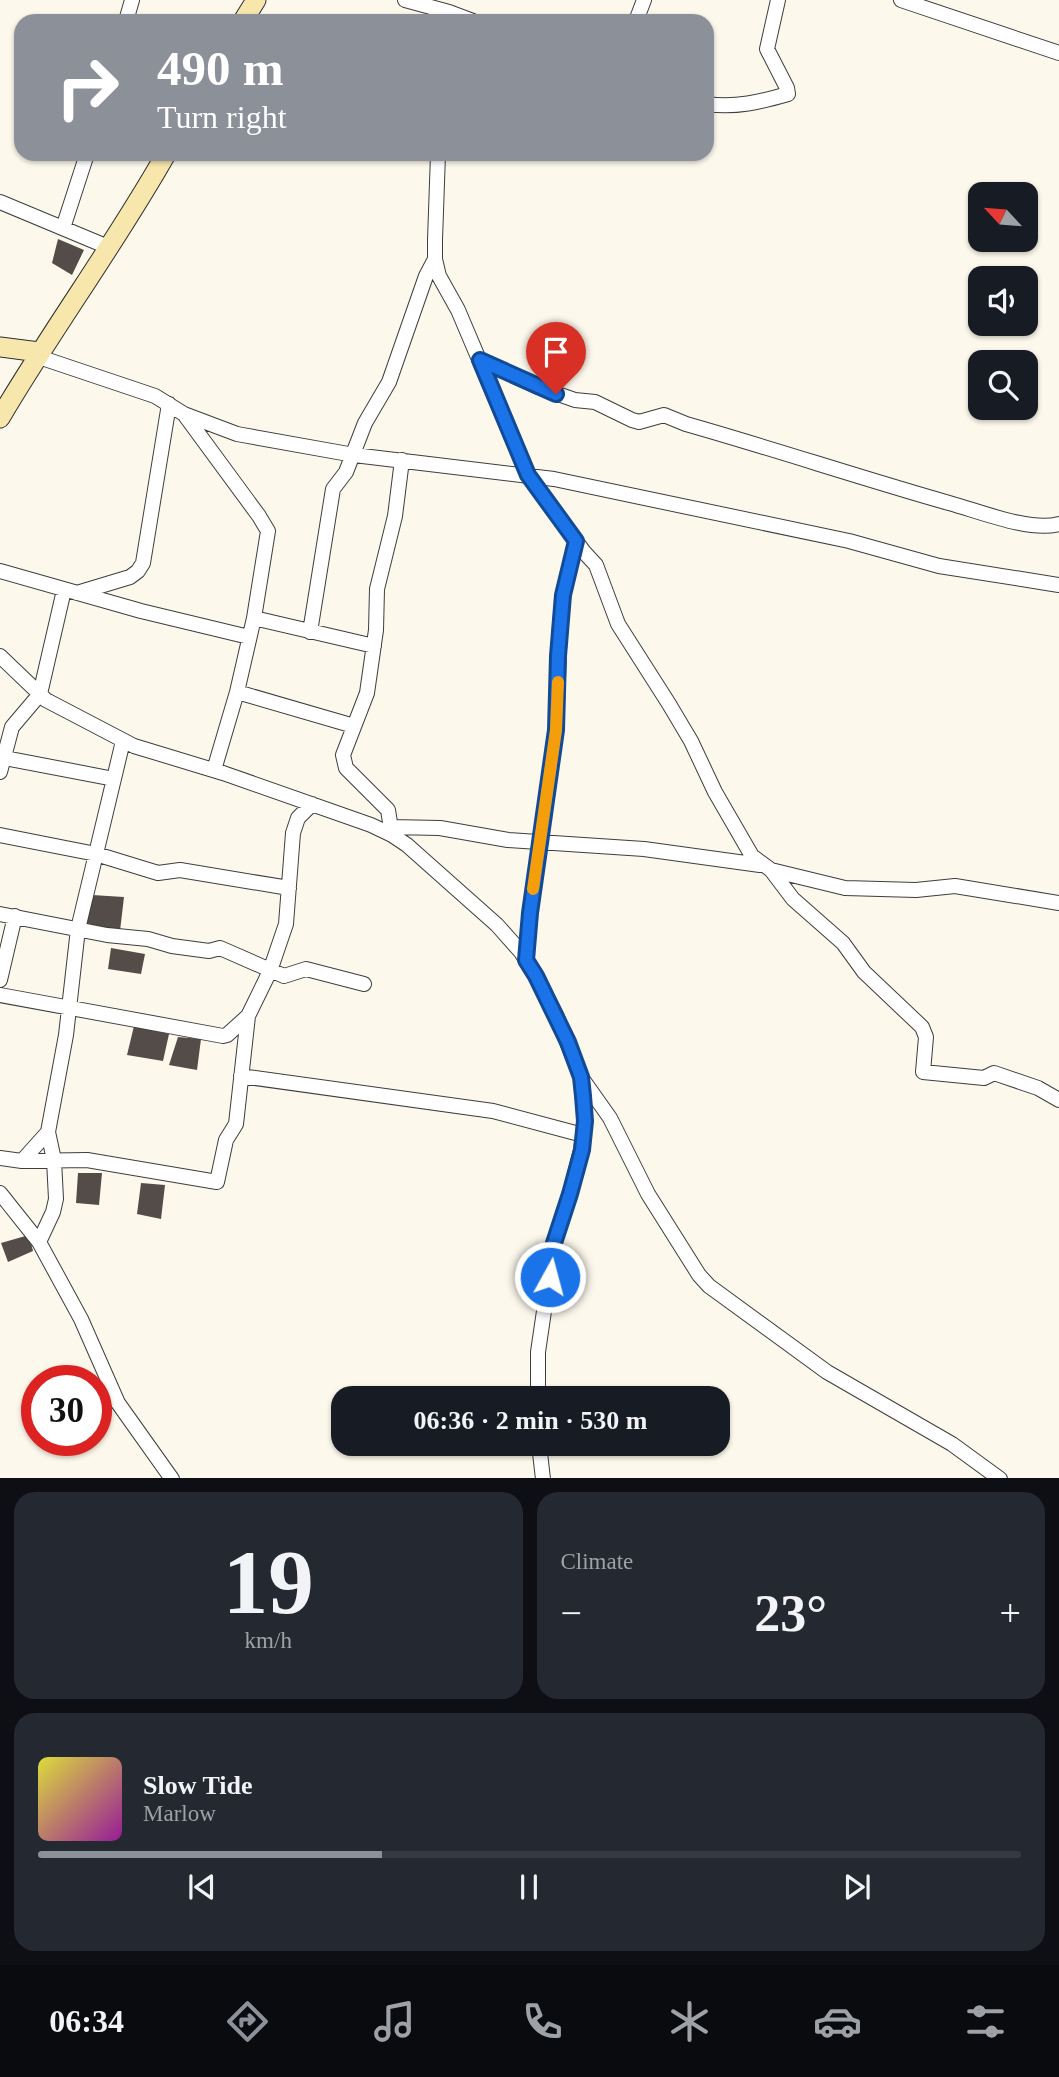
<!DOCTYPE html>
<html lang="en">
<head>
<meta charset="utf-8">
<style>
	body { margin:0; font-family:"Times New Roman",serif; background:#242831; color:#f1f3f6; height:100vh; display:flex; flex-direction:column; font-size:26px; white-space:nowrap }
	* { box-sizing:border-box; margin:0 }
	p { font-size:23px; color:#9ea1a6 }
	.icon { flex:none; width:38px; height:38px; fill:none; stroke:currentColor; stroke-width:2; stroke-linecap:round; stroke-linejoin:round }
	.map { position:relative; height:1478px; overflow:hidden }
	.panel { display:flex; flex-direction:column; gap:14px; padding:14px; background:#0d0f14; flex:1 }
	.panel>* { flex:none }
	.hud { position:absolute; left:14px; top:14px; width:700px; height:147px; border-radius:21px; box-shadow:0 2px 5px #0004; background:#8c9099; color:#fff; overflow:hidden }
	.needle { width:46px; rotate:296deg }
	.tools { position:absolute; left:968px; top:182px; display:grid; gap:14px }
	.tools a { display:grid; place-items:center; width:70px; height:70px; border-radius:14px; background:#171b24; box-shadow:0 2px 5px #0004; font-size:35px }
	.speed { position:absolute; left:21px; top:1365px; display:flex; gap:14px; font-size:35px; font-weight:700; text-align:center }
	.speed>* { display:grid; place-content:center; width:91px; height:91px; border-radius:50%; background:#171b24; box-shadow:0 2px 5px #0004; line-height:1 }
	.speed .limit { border:10px solid #d22; background:#fff; color:#111 }
	.pin { position:absolute; display:grid; place-items:center; width:60px; height:60px; color:#fff; margin:-72px -30px; border-radius:50% 50% 50% 0; rotate:-45deg; box-shadow:0 0 7px #0007 }
	.pin .icon { rotate:45deg }
	.me { position:absolute; width:77px; margin:-38px; rotate:7deg; stroke-linejoin:round; filter:drop-shadow(0 0 5px #0008) }
	.turn { display:flex; align-items:center; gap:24px; height:147px; padding:0 28px; font-size:32px }
	.turn .icon { width:91px; height:91px; stroke-width:2.5 }
	.turn b { display:block; font-size:49px; line-height:60px }
	.big { font-size:52px; font-weight:600; line-height:1.1 }
	.panel .tile { flex:1; display:flex; flex-direction:column; justify-content:center; gap:10px; min-width:0; padding:0 24px; border-radius:21px; background:#242831 }
	.panel .dial { align-items:center; gap:0 }
	.dial b { font-size:91px; line-height:1 }
	.song { display:flex; align-items:center; gap:21px }
	.cover { width:84px; height:84px; border-radius:10px; background:linear-gradient(135deg,hsl(60 70% 55%),hsl(300 70% 35%)) }
	.played { height:7px; border-radius:4px; background:linear-gradient(90deg,#8c9099 35%,#363941 35%) }
	.keys { display:flex; justify-content:space-around; direction:ltr }
	.heat { display:flex; justify-content:space-between; align-items:center; font-size:38px; direction:ltr }
	.panel .tiles { flex:1; display:grid; gap:14px; grid-template-columns:1fr 1fr }
	.tile:last-child { grid-column:span 2 }
	.trip { position:absolute; left:331px; top:1386px; width:399px; height:70px; border-radius:21px; background:#171b24; box-shadow:0 2px 5px #0004; font-weight:600; line-height:70px; text-align:center }
	.tab-bar { display:flex; height:112px; justify-content:space-around; align-items:center; background:#090b0e; color:#9ea1a6 }
	.tab-bar .icon { width:49px; height:49px }
	.tab-bar .on { color:#8c9099 }
	.tab-bar b { font-size:32px; color:#f1f3f6 }
	.map>svg:first-child { display:block }
	.building { fill:#534c49 }
	.lines { fill:none; stroke-linecap:round; stroke-linejoin:round }
	.street-casing { stroke:#3e3e3e; stroke-width:16 }
	.secondary-casing { stroke:#2d2d2d; stroke-width:21 }
	.street { stroke:#fff; stroke-width:14 }
	.secondary { stroke:#f8e7ac; stroke-width:19 }
	.route-casing { stroke:#114b97; stroke-width:18 }
	.route { stroke:#1a73e8; stroke-width:12 }
	.slow { stroke:#f59e0b; stroke-width:12 }
</style>
</head>
<body>
<div class="map">
<svg width="1059" height="1479" viewBox="0 0 1059 1479">
	<rect width="100%" height="100%" fill="#fdf8ec"/>
	<path class="building" d="M 58,239 L 84,250 L 72,275 L 52,263 Z
		M 92,895 L 124,897 L 120,931 L 84,924 Z
		M 111,948 L 145,954 L 141,974 L 108,969 Z
		M 134,1026 L 169,1034 L 163,1061 L 127,1055 Z
		M 178,1037 L 201,1039 L 197,1070 L 169,1065 Z
		M 78,1173 L 102,1173 L 99,1205 L 76,1203 Z
		M 141,1183 L 165,1185 L 161,1219 L 137,1214 Z
		M 29,1235 L 33,1251 L 8,1262 L 1,1243 Z"/>
	<g class="lines">
		<g class="street-casing">
			<path id="street" d="M 405,0 L 449,12 L 473,21
				M 901,0 L 1059,53
				M 126,21 L 132,0
				M 636,21 L 644,0
				M 707,104 C 736,108 760,102 788,94 L 787,88 L 767,49 L 778,0
				M 438,154 L 435,240 L 435,259 L 439,276 L 458,310 L 528,475 L 584,552 L 596,565 L 618,624 L 669,704 L 691,741 L 715,792 L 752,856 L 771,870 L 793,899 L 843,943 L 864,972 L 922,1027 L 926,1037 L 923,1072 L 984,1078 L 994,1073 L 1038,1088 L 1059,1100
				M 0,202 L 108,247
				M 63,228 L 87,154
				M 36,356 L 155,396 L 184,414 L 237,434 L 354,455 L 554,479 L 849,541 L 939,566 L 1059,585
				M 480,360 L 538,387 L 575,400 L 595,402 L 632,420 L 639,422 L 664,415 L 686,424 C 774,449 861,478 949,503 C 979,511 1029,532 1059,524
				M 184,414 L 259,516 L 268,531 L 254,618 L 237,692 L 214,770
				M 0,571 L 141,611 L 249,637
				M 77,593 L 130,577 L 138,571 L 143,563 L 169,404
				M 254,618 L 374,646
				M 310,632 L 333,489 L 346,472 L 365,423 L 389,382 L 426,276 L 435,259
				M 0,656 L 46,700 L 134,746 L 223,773 L 371,825 L 392,835 L 407,845 L 497,925 L 521,952 L 536,976 L 557,1017 L 581,1077 L 610,1118 L 648,1194 L 699,1275 L 709,1286 L 827,1372 L 952,1444 L 1000,1479
				M 237,692 L 354,726
				M 0,757 L 114,779
				M 0,772 L 12,727 L 40,694 L 64,590
				M 391,827 L 440,828 L 508,840 L 644,849 L 760,865
				M 0,835 L 96,854 L 158,873 L 180,870 L 289,888
				M 392,835 L 388,810 L 346,768 L 343,755 L 367,693 L 376,630 L 377,589 L 395,516 L 402,460
				M 771,870 L 845,888 L 916,890 L 955,886 L 1059,903
				M 0,914 L 107,935 L 148,939 L 172,946 L 209,951 L 220,948 L 284,976 L 306,969 L 364,984
				M 526,960 L 530,913 L 556,730 L 560,624 L 563,595 L 576,541
				M 0,980 L 15,916
				M 0,995 L 223,1036 L 227,1035 L 248,1016
				M 241,1076 L 493,1111 L 583,1135
				M 0,1158 L 22,1161 L 87,1160 L 217,1182 L 226,1140 L 236,1124 L 248,1016 L 270,971 L 286,924 L 293,833 L 298,818 L 312,804
				M 22,1161 L 48,1132
				M 0,1193 L 39,1242 L 81,1319 L 118,1403 L 172,1479
				M 39,1242 L 53,1212 L 56,1199 L 54,1160 L 48,1132 L 66,1035 L 78,929 L 123,741
				M 538,1398 L 538,1352 L 554,1243 L 570,1194 L 581,1150 L 585,1121 L 581,1079
				M 539,1444 L 543,1479"/>
		</g>
		<g class="secondary-casing">
			<path id="secondary" d="M 243,21 L 256,0
				M 0,347 L 39,352
				M 0,418 C 53,328 115,244 166,154"/>
		</g>
		<use href="#street" class="street"/>
		<use href="#secondary" class="secondary"/>
	</g>
	<g class="lines">
		<g class="route-casing">
			<path id="route" d="M 550,1277 L 554,1243 L 570,1194 L 582,1150 L 585,1121 L 583,1096 L 581,1077 L 568,1042 L 536,976 L 526,960 L 530,913 L 556,730 L 558,656 L 563,595 L 576,541 L 528,475 L 480,360 L 556,394"/>
		</g>
		<use href="#route" class="route"/>
		<path class="slow" d="M 533,889 L 556,730 L 558,682"/>
	</g>
</svg>
<div class="tools">
<a><svg class="needle" viewBox="-14 -14 28 28"><path d="M0-13l5 13h-10z" fill="#e53935"/><path d="M0 13l5-13h-10z" fill="#9ea1a6"/></svg></a>
<a><svg class="icon" aria-label="sound" viewBox="0 0 24 24"><path d="M4 9h4l5-4v14l-5-4H4zM17 9q2 3 0 6"/></svg></a>
<a><svg class="icon" aria-label="search" viewBox="0 0 24 24"><circle cx="10" cy="10" r="6"/><path d="M15 15l6 6"/></svg></a>
</div>
<div class="speed"><div class="limit">30</div></div>
<div class="pin" style="left:556px;top:394px;background:#d93025"><svg class="icon" aria-label="arrive" viewBox="0 0 24 24"><path d="M6 21V4h12l-3 4 3 4H6"/></svg></div>
<svg class="me" style="left:550px;top:1277px" viewBox="-20 -20 40 40"><circle r="17" fill="#1a73e8" stroke="#fff" stroke-width="3"/><path d="M0-11L8 9 0 5-8 9z" fill="#fff"/></svg>
<div class="trip">06:36 · 2 min · 530 m</div>
<div class="hud">
<div class="turn"><svg class="icon" aria-label="right" viewBox="0 0 24 24"><path d="M7 20v-9h11M14 6l5 5-5 5"/></svg><div><b>490 m</b>Turn right</div></div>
</div>
</div>
<section class="panel">
<div class="tiles">
<div class="tile dial"><b>19</b><p>km/h</p></div>
<div class="tile"><p>Climate</p>
<div class="heat"><a>−</a><b class="big">23°</b><a>+</a></div>
</div>
<div class="tile">
<div class="song"><i class="cover"></i><div><b>Slow Tide</b><p>Marlow</p></div></div>
<div class="played"></div>
<div class="keys"><svg class="icon" aria-label="previous" viewBox="0 0 24 24"><path d="M18 5L8 12l10 7zM5 5v14"/></svg><svg class="icon" aria-label="pause" viewBox="0 0 24 24"><path d="M8 5v14M16 5v14"/></svg><svg class="icon" aria-label="next" viewBox="0 0 24 24"><path d="M6 5l10 7-10 7zM19 5v14"/></svg></div>
</div>
</div>
</section>
<nav class="tab-bar">
<b>06:34</b>
<svg class="icon on" aria-label="directions" viewBox="0 0 24 24"><path d="M12 3l9 9-9 9-9-9zM9 14v-3h6M13 9l2 2-2 2"/></svg>
<svg class="icon" aria-label="music" viewBox="0 0 24 24"><path d="M9 18V5l10-2v13"/><circle cx="6" cy="18" r="3"/><circle cx="16" cy="16" r="3"/></svg>
<svg class="icon" aria-label="phone" viewBox="0 0 24 24"><path d="M5 4h4l2 5-3 2q2 4 5 5l2-3 5 2v4C11 20 4 13 5 4z"/></svg>
<svg class="icon" aria-label="climate" viewBox="0 0 24 24"><path d="M12 3v18M4 7l16 10M4 17L20 7"/></svg>
<svg class="icon" aria-label="car" viewBox="0 0 24 24"><path d="M5 17H2v-5l4-1 3-4h7l3 4 3 1v5h-3M9 17h6M6 11h13"/><circle cx="7" cy="17" r="2"/><circle cx="17" cy="17" r="2"/></svg>
<svg class="icon" aria-label="filters" viewBox="0 0 24 24"><path d="M4 7h16M4 17h16"/><circle cx="9" cy="7" r="2"/><circle cx="15" cy="17" r="2"/></svg>
</nav>
</body>
</html>
